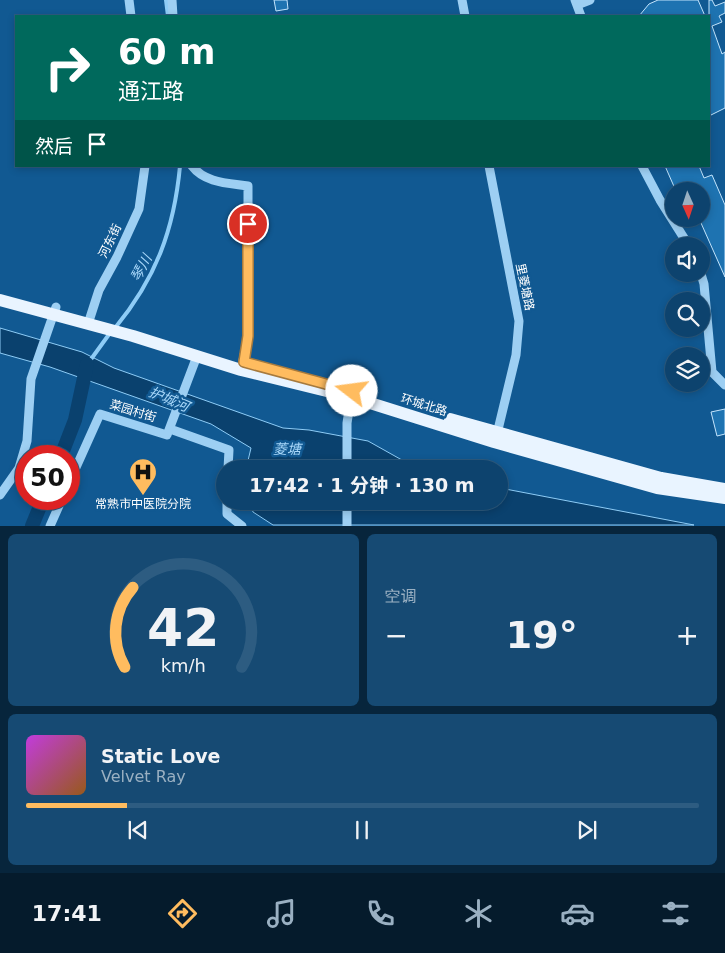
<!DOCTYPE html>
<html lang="zh">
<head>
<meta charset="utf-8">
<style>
	body { margin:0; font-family:"DejaVu Sans","Noto Sans SC",sans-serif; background:#164a73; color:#f1f3f6; height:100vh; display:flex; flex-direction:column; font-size:19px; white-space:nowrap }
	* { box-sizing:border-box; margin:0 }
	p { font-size:16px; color:#9ab0c2 }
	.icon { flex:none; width:28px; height:28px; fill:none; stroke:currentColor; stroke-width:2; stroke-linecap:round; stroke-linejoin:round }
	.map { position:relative; height:526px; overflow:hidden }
	.details { display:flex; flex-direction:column; gap:8px; padding:8px; background:#07253c; flex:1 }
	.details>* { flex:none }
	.hud { position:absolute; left:15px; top:15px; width:695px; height:152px; border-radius:0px; box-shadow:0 2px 8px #0003,0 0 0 1px #2d5c81; background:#00695c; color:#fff; overflow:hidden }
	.needle { width:32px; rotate:177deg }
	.buttons { position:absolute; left:665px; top:182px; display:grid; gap:10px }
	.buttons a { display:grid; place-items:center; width:45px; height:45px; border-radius:50%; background:#0d436e; box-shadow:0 2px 8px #0003,0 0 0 1px #2d5c81; font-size:25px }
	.speed { position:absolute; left:15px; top:445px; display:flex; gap:10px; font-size:25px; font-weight:700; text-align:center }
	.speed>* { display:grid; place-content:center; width:65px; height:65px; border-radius:50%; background:#0d436e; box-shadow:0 2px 8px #0003,0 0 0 1px #2d5c81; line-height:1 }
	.speed .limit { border:8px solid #d22; background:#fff; color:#111 }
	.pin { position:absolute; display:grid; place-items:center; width:42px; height:42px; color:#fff; margin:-21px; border:2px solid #fff; border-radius:50%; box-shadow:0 1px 5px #0007 }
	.me { position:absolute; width:55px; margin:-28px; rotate:285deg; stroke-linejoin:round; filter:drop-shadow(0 0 4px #0008) }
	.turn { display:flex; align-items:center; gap:18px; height:105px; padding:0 20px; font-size:22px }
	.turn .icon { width:65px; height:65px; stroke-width:2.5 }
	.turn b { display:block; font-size:35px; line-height:42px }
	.then { display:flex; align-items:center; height:48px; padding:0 20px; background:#0003; gap:10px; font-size:19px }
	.big { font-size:38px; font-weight:700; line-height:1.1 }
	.details .card { flex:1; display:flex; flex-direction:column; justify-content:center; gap:8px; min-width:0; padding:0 18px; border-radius:8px; background:#164a73 }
	.details .dial { align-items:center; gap:0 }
	.dial svg { height:130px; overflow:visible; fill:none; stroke:#2d5c81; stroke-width:7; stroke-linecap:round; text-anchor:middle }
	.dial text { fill:#f1f3f6; stroke:none }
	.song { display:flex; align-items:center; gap:15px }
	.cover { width:60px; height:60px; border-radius:8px; background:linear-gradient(135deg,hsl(290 70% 55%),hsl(30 70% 35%)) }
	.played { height:5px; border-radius:2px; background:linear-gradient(90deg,#ffbc5f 15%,#2d5c81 15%) }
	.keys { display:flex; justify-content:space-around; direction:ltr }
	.heat { display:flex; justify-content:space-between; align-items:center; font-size:28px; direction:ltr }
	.details .tiles { flex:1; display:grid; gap:8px; grid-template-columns:1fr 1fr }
	.card:last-child { grid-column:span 2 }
	.trip { position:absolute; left:216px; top:460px; width:292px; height:50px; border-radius:25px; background:#0d436e; box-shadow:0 2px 8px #0003,0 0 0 1px #2d5c81; font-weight:700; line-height:50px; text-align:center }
	.tabs { display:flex; height:80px; justify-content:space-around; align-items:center; background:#051b2c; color:#9ab0c2 }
	.tabs .icon { width:35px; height:35px }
	.tabs .selected { color:#ffbc5f }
	.tabs b { font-size:22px; color:#f1f3f6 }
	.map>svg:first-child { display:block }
	.water { fill:#0a416e; stroke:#8eccf6 }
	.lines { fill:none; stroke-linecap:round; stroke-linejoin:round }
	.stream { stroke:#8eccf6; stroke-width:4 }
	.canal { stroke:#0a416e; stroke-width:14 }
	.building { fill:#1e73b1; stroke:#c4e5fd }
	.minor { stroke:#9dcff3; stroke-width:9 }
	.major { stroke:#e9f4ff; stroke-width:12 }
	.route-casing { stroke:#a67a3e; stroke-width:12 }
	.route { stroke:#ffbc5f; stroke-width:9 }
	.labels { text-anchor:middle; stroke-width:5; stroke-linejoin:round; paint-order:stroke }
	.street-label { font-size:12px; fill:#fff; stroke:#115992 }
	.poi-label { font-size:12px; fill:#fff; stroke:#115992 }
	.water-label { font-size:14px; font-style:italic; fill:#a9d8fa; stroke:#115992 }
</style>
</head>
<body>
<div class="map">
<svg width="725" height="526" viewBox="0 0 725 526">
	<rect width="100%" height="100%" fill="#115992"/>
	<path class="water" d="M 0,328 L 82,352 L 114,368 L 283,428 L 309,430 L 368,441 L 418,469 L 246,469 L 251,448 L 211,424 L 50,367 L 0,353 Z
		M 500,488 L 694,525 L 273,525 L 253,512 L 249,501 L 500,501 Z"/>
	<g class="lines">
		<path class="stream" d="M 166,0 L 168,16
			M 115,328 C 156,278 174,230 180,166
			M 89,362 L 110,333"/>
		<path class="canal" d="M 61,456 L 75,420 L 87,364
			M 32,526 L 43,499"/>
	</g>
	<path class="building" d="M 274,0 L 287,0 L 288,9 L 276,11 Z
		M 658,0 L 698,0 L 705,16 L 639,16 L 649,4 Z
		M 709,0 L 712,0 L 715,6 L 725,2 L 725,13 L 719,16 L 722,22 L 712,26 L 722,54 L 725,52 L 725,108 L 709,116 Z
		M 665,166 L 699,166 L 704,178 L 712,175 L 725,205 L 725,277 L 701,223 L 701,191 L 676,191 Z
		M 725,409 L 725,434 L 717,436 L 711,412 Z"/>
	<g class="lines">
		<path class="minor" d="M 129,0 L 131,16
			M 172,0 L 173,16
			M 462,0 L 465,16
			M 575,0 L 581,16
			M 577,5 L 590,0
			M 192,166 C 205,183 228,183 248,186 L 248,336 L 241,370
			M 489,166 L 519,321 L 516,355 L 496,438
			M 642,166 L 660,200 L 689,246
			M 701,274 L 704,284 L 712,372 L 725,385
			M 88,324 L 99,290 L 117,257 L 139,209 L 145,166
			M 170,429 L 229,450 L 228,469
			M 347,469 L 347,423 L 352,391
			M 69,483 L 100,414 L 167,435 L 197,356
			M 0,495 L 19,468 L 27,441 L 31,379 L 56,307
			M 227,501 L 227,514 L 242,526
			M 50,526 L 62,499
			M 347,526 L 347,501"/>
		<path class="major" d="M 0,300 L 133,336 L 241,370 L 351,397 L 494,442 L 657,488 L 725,498
			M 450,419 L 661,478 L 725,489"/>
	</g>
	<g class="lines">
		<g class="route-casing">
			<path id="route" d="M 248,224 L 248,336 L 244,362 L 352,391"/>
		</g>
		<use href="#route" class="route"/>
	</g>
	<defs>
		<g id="hospital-pin" transform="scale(1.4375)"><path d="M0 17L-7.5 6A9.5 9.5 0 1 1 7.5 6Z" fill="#ffbc5f" stroke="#115992"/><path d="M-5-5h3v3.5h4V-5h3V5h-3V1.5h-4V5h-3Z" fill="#111"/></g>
	</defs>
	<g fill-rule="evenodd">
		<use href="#hospital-pin" x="143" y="472"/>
	</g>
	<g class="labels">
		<g class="street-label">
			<text transform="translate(110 241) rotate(-64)" y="4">河东街</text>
			<text transform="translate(525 287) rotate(78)" y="4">里菱塘路</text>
			<text transform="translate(424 405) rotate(17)" y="4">环城北路</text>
			<text transform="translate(133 411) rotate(17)" y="4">菜园村街</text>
		</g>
		<g class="poi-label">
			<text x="143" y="508">常熟市中医院分院</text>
		</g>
		<g class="water-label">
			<text transform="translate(141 268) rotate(-62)" y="5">琴川</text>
			<text transform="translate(169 399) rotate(23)" y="5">护城河</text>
			<text x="287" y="454">菱塘</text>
		</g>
	</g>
</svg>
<div class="buttons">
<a><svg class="needle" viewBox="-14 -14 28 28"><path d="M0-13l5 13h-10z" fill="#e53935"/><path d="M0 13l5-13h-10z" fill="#9ab0c2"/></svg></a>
<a><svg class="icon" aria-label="sound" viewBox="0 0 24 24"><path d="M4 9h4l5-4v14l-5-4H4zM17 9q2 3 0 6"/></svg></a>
<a><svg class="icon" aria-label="search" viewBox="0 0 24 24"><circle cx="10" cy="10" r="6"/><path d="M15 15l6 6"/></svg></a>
<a><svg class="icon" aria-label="layers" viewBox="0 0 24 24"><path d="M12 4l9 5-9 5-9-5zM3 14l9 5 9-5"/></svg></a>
</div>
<div class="speed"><div class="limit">50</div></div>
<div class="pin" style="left:248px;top:224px;background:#d93025"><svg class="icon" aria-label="arrive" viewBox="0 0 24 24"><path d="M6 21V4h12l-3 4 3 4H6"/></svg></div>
<svg class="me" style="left:352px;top:391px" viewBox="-20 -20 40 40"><circle r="19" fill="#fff"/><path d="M0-13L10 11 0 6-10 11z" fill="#ffbc5f"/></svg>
<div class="trip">17:42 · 1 分钟 · 130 m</div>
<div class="hud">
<div class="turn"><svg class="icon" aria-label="right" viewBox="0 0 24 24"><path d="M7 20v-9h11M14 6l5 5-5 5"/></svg><div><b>60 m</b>通江路</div></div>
<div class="then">然后<svg class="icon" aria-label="arrive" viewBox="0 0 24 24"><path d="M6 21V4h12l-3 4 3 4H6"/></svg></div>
</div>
</div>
<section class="details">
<div class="tiles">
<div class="card dial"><svg viewBox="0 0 100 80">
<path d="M14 69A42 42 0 1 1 86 69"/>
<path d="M14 69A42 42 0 0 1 19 20" stroke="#ffbc5f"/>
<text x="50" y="56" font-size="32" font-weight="700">42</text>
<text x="50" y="72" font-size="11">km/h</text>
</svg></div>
<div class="card"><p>空调</p>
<div class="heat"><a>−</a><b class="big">19°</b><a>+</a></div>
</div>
<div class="card">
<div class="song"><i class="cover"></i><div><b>Static Love</b><p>Velvet Ray</p></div></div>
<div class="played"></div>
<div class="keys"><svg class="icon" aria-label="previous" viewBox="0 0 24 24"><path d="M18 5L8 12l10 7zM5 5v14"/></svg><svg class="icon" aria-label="pause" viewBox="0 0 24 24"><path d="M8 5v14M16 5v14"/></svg><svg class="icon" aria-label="next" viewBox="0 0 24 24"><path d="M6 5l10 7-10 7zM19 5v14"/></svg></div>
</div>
</div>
</section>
<nav class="tabs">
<b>17:41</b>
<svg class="icon selected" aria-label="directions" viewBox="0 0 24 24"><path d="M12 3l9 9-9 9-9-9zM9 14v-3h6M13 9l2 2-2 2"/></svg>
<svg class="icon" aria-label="music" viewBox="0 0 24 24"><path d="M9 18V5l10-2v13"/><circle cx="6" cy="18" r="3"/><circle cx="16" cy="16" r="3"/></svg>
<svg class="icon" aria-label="phone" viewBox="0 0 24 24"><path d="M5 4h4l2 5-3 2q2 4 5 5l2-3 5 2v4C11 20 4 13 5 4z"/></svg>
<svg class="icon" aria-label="climate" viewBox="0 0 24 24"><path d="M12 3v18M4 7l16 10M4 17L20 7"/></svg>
<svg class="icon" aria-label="car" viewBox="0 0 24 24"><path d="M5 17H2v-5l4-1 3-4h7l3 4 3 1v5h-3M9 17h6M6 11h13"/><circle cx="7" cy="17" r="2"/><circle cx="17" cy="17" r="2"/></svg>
<svg class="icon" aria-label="filters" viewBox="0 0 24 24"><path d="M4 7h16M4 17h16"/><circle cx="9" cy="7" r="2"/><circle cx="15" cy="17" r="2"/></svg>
</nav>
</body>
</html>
